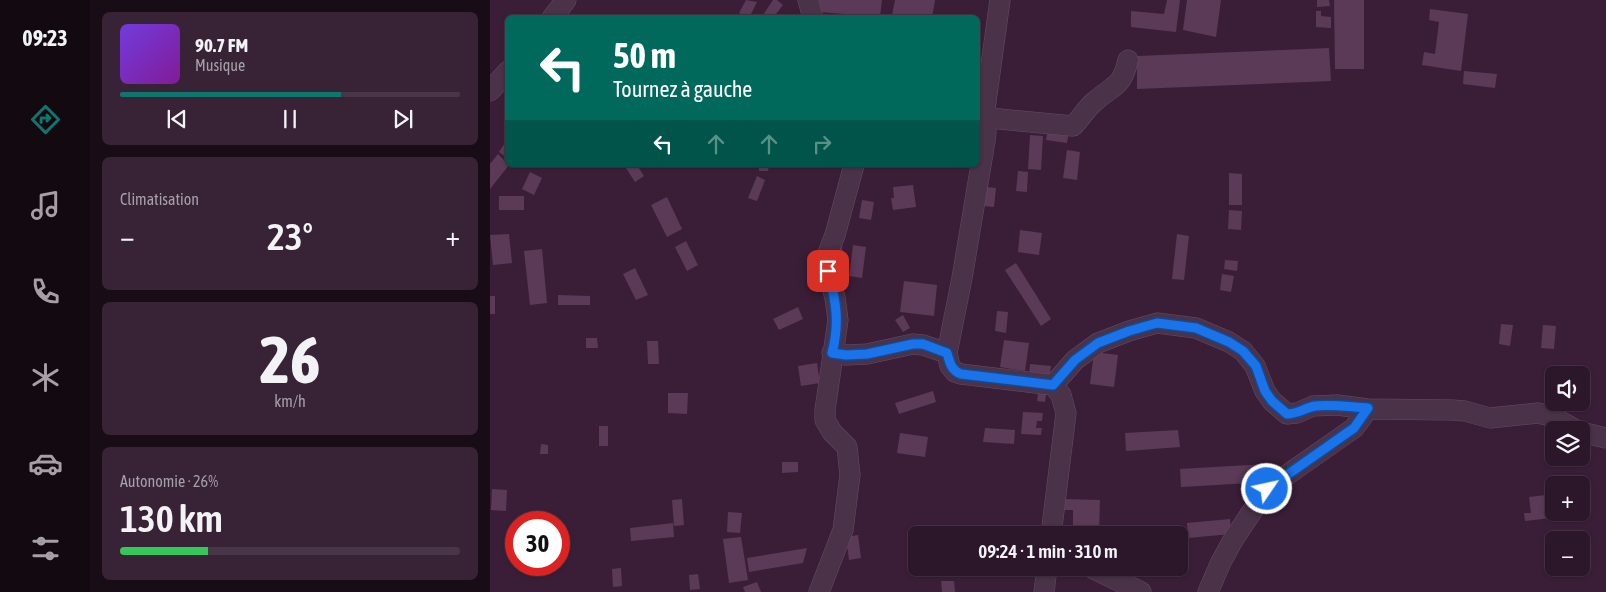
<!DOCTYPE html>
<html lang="fr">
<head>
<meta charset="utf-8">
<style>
	body { margin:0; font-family:"Asap Condensed",sans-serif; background:#382336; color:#f1f3f6; height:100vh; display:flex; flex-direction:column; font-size:19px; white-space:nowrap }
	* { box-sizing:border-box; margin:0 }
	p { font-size:16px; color:#a69fa8 }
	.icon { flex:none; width:28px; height:28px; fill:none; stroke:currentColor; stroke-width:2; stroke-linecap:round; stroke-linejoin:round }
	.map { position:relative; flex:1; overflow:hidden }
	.details { display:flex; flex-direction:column; gap:12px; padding:12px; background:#180c17; width:400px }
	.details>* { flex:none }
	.hud { position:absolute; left:15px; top:15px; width:475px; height:152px; border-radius:8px; box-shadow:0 1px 4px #0004,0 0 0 1px #483547; background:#00695c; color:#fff; overflow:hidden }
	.buttons { position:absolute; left:1055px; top:366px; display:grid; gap:10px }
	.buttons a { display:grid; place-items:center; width:45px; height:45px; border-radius:8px; background:#2c162a; box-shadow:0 1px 4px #0004,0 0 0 1px #483547; font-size:25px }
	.speed { position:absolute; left:15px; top:511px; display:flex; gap:10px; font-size:25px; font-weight:700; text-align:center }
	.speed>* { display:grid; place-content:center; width:65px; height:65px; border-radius:50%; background:#2c162a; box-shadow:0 1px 4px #0004,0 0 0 1px #483547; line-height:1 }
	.speed .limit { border:8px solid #d22; background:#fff; color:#111 }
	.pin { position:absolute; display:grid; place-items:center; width:42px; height:42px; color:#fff; margin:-21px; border-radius:10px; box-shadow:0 2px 8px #0006 }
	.me { position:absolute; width:55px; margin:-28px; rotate:56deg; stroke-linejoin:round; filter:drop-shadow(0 0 4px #0008) }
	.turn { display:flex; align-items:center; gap:18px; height:105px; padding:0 25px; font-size:22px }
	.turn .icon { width:65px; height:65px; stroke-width:2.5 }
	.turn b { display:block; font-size:35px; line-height:42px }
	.lanes { display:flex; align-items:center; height:48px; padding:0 25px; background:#0003; justify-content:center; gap:25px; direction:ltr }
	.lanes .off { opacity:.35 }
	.big { font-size:38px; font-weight:600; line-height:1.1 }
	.details .widget { flex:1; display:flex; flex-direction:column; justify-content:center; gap:8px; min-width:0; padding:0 18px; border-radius:8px; background:#382336 }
	.details .dial { align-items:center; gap:0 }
	.dial b { font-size:65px; line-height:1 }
	.song { display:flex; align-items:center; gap:15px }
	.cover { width:60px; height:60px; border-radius:8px; background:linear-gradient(135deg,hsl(260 70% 55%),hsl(290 70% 35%)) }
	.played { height:5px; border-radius:2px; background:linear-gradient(90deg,#0f766e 65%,#483547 65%) }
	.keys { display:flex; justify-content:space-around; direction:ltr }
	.heat { display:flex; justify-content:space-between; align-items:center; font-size:28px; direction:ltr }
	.charge { height:8px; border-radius:4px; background:linear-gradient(90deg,#34c759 26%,#483547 0) }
	.trip { position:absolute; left:418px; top:526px; width:280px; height:50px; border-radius:8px; background:#2c162a; box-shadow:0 1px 4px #0004,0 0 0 1px #483547; font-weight:600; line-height:50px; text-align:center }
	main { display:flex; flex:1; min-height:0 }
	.tabs { display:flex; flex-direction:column; width:90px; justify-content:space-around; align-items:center; background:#120911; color:#a69fa8 }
	.tabs .icon { width:35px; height:35px }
	.tabs .current { color:#0f766e }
	.tabs b { font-size:22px; color:#f1f3f6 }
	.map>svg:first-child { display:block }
	.building { fill:#5b3a57 }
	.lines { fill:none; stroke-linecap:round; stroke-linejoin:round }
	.minor-casing { stroke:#654d63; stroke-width:21 }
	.minor { stroke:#4a3248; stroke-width:20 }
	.route-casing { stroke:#114b97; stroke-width:12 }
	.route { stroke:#1a73e8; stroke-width:9 }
</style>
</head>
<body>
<main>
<nav class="tabs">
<b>09:23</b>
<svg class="icon current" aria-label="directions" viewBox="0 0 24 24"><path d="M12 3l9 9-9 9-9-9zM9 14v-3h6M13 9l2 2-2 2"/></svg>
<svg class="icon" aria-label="music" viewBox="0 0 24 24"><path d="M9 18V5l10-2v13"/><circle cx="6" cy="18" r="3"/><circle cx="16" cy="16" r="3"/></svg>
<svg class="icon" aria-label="phone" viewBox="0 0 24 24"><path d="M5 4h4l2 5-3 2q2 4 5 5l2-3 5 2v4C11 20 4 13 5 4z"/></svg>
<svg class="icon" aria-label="climate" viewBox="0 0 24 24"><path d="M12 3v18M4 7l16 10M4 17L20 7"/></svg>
<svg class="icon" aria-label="car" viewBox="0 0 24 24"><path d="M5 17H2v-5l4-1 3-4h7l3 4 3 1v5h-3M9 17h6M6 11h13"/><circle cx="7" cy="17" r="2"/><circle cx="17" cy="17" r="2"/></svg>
<svg class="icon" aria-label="filters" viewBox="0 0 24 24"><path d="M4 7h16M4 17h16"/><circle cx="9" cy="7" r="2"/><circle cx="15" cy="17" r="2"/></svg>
</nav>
<section class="details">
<div class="widget">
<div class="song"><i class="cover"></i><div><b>90.7 FM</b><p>Musique</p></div></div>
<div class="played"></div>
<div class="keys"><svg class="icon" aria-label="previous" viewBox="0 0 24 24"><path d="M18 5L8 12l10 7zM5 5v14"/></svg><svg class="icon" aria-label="pause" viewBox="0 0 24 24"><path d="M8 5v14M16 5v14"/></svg><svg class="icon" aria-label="next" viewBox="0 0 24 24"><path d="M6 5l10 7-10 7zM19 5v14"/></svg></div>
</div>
<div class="widget"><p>Climatisation</p>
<div class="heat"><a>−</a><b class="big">23°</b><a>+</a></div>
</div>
<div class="widget dial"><b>26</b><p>km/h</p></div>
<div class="widget"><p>Autonomie · 26%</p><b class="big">130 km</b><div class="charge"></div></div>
</section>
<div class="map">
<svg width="1116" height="592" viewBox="0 0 1116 592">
	<rect width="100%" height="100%" fill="#3a1e38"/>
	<path class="building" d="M 256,0 L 267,2 L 259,18 L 249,13 Z
		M 283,0 L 287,0 L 293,5 L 283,18 L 271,18 Z
		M 325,0 L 392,0 L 390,17 L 330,12 Z
		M 405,0 L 445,0 L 442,18 L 415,18 L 402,15 Z
		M 677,0 L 690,0 L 686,32 L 641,27 L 641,11 L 674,14 Z
		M 697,0 L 731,0 L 726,37 L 693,30 Z
		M 827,0 L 839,0 L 840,6 L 827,7 Z
		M 844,0 L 874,0 L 874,69 L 845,69 Z
		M 940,9 L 978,14 L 971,71 L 932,65 L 934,52 L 945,54 L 949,22 L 939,20 Z
		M 826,11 L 831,11 L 831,16 L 841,17 L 841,28 L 826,27 Z
		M 839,48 L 841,81 L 647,89 L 647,56 Z
		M 974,71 L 1007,74 L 1005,88 L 973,84 Z
		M 558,129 L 579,132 L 577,143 L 556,140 Z
		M 540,135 L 553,136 L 551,170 L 538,169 Z
		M 16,141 L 18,142 L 18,159 L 9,152 Z
		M 577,150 L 590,152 L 587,180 L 573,178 Z
		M 8,154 L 19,165 L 0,189 L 0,164 Z
		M 134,165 L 147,165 L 154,176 L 145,182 Z
		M 269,165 L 279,165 L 278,171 L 269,171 Z
		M 528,171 L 538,172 L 537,192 L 526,191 Z
		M 40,172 L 52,178 L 44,195 L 32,189 Z
		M 739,173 L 752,174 L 752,205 L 739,205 Z
		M 267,176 L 275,180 L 267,201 L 258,198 Z
		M 423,185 L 426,207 L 403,210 L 401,198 L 404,198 L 403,187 Z
		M 496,187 L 506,188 L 504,207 L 494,206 Z
		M 9,196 L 34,196 L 34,210 L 9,210 Z
		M 177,197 L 192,229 L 177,237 L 161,205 Z
		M 372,200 L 384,202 L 381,220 L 369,218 Z
		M 739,210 L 752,211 L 751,230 L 738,229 Z
		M 530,230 L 552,233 L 549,255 L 528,252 Z
		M 19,234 L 22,263 L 3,265 L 0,235 Z
		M 687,234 L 699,236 L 694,280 L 682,279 Z
		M 196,241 L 208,265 L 197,271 L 185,247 Z
		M 352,244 L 353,264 L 343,265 Z
		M 363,245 L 376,247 L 372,278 L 359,276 Z
		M 52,249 L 57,303 L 40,305 L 34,251 Z
		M 735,260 L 748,261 L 747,271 L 734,269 Z
		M 526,263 L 561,319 L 551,326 L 515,270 Z
		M 145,268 L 158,295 L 146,300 L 133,274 Z
		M 732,274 L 744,276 L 741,292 L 730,290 Z
		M 414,281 L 447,285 L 444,316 L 410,312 Z
		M 68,295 L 100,296 L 100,305 L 68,305 Z
		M 0,296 L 5,296 L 5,314 L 0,314 Z
		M 308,307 L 313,319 L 289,330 L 283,319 Z
		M 507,311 L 518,312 L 516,333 L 505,331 Z
		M 413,315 L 420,328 L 413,332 L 405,320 Z
		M 1011,324 L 1023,325 L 1020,346 L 1009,344 Z
		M 1053,325 L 1066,326 L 1064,349 L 1051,348 Z
		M 96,338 L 107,338 L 108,348 L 96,348 Z
		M 514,340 L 539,343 L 535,371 L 510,367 Z
		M 157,341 L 168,341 L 169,364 L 158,364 Z
		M 604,352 L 628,355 L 624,387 L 600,384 Z
		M 327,363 L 330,383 L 311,386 L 308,366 Z
		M 540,364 L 561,366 L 559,379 L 539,377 Z
		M 443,391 L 446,402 L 409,414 L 405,403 Z
		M 178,393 L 198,393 L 197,414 L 178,413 Z
		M 548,393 L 556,394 L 555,402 L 547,401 Z
		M 533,412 L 553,413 L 552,421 L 547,421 L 546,428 L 552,428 L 551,435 L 531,434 Z
		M 109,426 L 118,426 L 118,446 L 109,446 Z
		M 495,428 L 525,430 L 524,444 L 493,442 Z
		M 688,430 L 690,447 L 636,451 L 635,433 Z
		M 410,433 L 438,437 L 435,457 L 407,453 Z
		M 51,444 L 58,445 L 58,454 L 50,454 Z
		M 292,462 L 308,462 L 308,472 L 292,473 Z
		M 776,464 L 778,482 L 691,487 L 690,469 Z
		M 2,489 L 17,490 L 16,511 L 1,510 Z
		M 1064,494 L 1064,512 L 1069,512 L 1070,517 L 1035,521 L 1034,513 L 1041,513 L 1039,497 Z
		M 192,499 L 194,525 L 184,526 L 182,500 Z
		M 574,499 L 610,500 L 609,535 L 583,535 L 583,510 L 574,510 Z
		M 238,512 L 252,513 L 250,533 L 237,532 Z
		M 740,519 L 741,534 L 698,538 L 697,523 Z
		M 183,523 L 184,537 L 141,541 L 140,528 Z
		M 368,535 L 371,558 L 359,560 L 356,537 Z
		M 251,537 L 258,580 L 239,583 L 233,539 Z
		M 317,548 L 313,563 L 259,572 L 257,558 Z
		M 131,568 L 132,586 L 123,587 L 122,569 Z
		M 208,574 L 210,589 L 200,590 L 199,575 Z
		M 451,581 L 464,581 L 465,592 L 452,592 Z
		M 267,582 L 271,592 L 255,592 L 253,587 Z"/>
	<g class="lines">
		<g class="minor-casing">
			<path id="minor" d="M 318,0 L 323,18
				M 62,18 L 76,0
				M 0,91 L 18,71
				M 488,114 L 494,116 L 510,0
				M 342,353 L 356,355 L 377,354 L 423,344 L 433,345 L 457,353
				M 563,385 L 585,360 L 608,343 L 639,331 L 667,323 L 706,328 L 739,342 L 753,351 L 765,366 L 775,391 L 782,401 L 797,414 L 807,413 L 823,406 L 847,405 L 878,409 L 962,410 L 975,411 L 1000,418 L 1048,413 L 1061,416 L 1086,430
				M 1091,432 L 1116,438
				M 561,535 L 576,413 L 571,395 L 563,385 L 471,374 L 465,372 L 460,366 L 457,353 L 472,278 L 495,141 L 496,132 L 494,116 L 509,119 L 583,126 C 590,119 596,109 604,102 C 623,85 632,88 638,60
				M 602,568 L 651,592
				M 329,592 L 353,530 L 360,475 L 357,447 L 342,432 L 335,420 L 335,410 L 348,320 L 345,298 L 338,271 L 338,253 L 345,235 L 364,165
				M 554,592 L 557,568
				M 718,592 L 731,562 L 743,540 L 777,489 L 864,428 L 878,409"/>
		</g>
		<use href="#minor" class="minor"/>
	</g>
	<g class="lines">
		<g class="route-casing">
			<path id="route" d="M 338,271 C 346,301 350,323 342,353 L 356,355 L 377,354 L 423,344 L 433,344 L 457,353 C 460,363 461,370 471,374 L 563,385 L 585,360 L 608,343 L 639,331 L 667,323 L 706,328 L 739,342 L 753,351 L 766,366 L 775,391 L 782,401 L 797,414 C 807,414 815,408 825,406 C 842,404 860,407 878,408 L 864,428 L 777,489"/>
		</g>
		<use href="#route" class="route"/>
	</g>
</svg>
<div class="buttons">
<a><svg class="icon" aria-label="sound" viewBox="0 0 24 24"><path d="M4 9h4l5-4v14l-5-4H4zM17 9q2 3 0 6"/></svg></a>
<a><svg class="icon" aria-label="layers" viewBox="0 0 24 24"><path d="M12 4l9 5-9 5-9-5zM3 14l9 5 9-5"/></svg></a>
<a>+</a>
<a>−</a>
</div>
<div class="speed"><div class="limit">30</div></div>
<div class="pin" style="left:338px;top:271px;background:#d93025"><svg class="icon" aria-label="arrive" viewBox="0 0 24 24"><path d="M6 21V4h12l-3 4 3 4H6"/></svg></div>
<svg class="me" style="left:777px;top:489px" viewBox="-20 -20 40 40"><circle r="17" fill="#1a73e8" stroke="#fff" stroke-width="3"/><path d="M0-11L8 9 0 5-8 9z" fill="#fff"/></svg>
<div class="trip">09:24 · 1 min · 310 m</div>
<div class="hud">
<div class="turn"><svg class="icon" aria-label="left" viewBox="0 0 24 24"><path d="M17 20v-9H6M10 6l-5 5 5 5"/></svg><div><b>50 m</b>Tournez à gauche</div></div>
<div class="lanes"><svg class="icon" aria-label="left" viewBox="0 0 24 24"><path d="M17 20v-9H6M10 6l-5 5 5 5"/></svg><svg class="icon off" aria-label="ahead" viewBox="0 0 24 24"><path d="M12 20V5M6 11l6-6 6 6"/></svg><svg class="icon off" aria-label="ahead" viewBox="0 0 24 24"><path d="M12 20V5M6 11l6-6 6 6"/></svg><svg class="icon off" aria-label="right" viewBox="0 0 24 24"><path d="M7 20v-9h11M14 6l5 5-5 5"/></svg></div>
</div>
</div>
</main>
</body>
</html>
